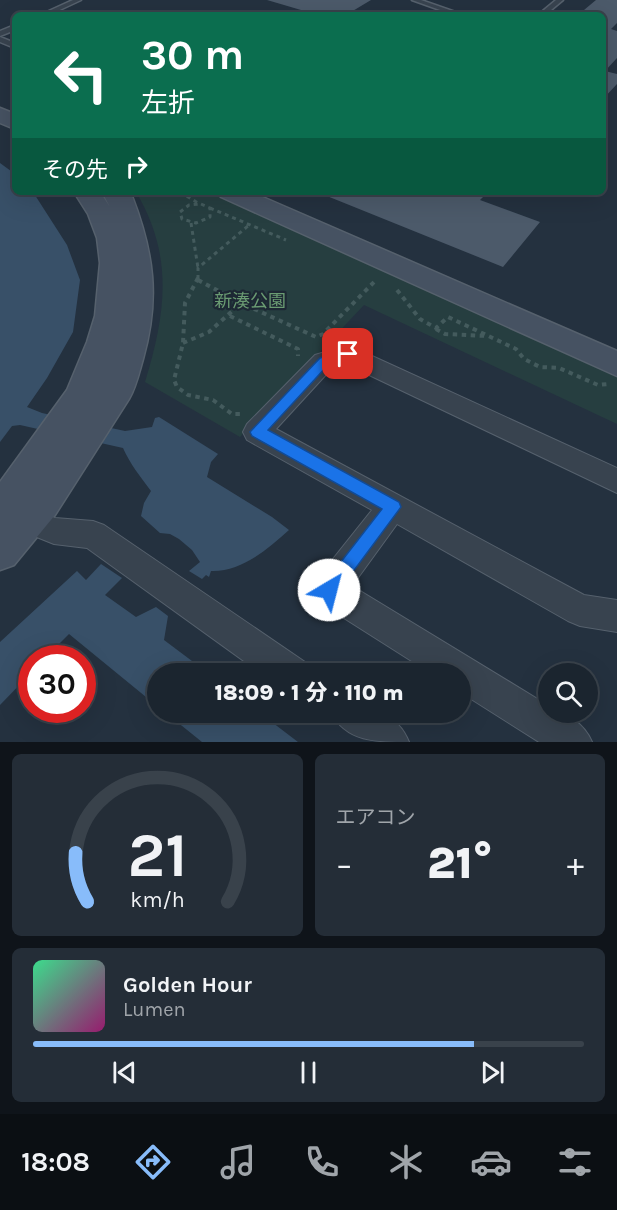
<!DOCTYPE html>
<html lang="ja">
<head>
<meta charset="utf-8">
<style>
	body { margin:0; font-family:Karla,"Noto Sans JP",sans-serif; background:#242d37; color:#f1f3f6; height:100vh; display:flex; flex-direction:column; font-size:22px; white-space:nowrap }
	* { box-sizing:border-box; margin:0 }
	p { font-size:20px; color:#a0a5aa }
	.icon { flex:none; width:33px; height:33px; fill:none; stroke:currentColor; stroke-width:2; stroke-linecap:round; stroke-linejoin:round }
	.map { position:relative; height:742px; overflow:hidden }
	.side { display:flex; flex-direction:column; gap:12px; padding:12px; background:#0f141a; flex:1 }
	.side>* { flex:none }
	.top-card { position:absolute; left:12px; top:12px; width:594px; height:183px; border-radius:9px; box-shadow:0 6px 24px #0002,0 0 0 2px #39424b; background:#0b6e4f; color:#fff; overflow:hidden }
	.controls { position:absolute; left:538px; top:663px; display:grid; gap:12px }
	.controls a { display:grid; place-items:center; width:60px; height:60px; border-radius:50%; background:#1b252f; box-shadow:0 6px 24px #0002,0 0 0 2px #39424b; font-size:30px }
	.speed { position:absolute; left:18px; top:645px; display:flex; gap:12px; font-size:30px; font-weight:700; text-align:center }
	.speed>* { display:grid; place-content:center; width:78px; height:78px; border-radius:50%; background:#1b252f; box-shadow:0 6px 24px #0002,0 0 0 2px #39424b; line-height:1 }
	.speed .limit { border:9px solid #d22; background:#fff; color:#111 }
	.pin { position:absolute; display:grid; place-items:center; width:51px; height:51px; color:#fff; margin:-26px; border-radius:12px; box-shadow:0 3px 9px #0006 }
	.me { position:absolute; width:66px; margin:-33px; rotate:37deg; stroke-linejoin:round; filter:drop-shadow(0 0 4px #0008) }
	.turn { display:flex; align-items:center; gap:21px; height:126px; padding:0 30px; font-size:27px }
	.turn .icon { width:78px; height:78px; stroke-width:2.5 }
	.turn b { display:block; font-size:42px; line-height:51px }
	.then { display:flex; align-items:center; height:57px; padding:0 30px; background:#0003; gap:12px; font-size:22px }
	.big { font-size:45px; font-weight:800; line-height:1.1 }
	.side .tile { flex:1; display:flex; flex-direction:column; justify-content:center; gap:9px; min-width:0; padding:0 21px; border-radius:9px; background:#242d37 }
	.side .dial { align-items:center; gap:0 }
	.dial svg { height:156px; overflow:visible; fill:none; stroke:#39424b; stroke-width:7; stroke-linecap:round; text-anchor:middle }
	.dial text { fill:#f1f3f6; stroke:none }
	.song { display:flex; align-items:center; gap:18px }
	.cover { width:72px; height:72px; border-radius:9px; background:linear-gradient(135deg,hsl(150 70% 55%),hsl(320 70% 35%)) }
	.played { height:6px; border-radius:3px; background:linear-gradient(90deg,#88bcfa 80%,#39424b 80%) }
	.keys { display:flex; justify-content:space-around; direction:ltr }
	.heat { display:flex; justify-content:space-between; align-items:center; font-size:33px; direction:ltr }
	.side .tiles { flex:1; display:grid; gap:12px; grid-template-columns:1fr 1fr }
	.tile:last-child { grid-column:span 2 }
	.trip { position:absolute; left:147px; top:663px; width:324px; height:60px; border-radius:30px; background:#1b252f; box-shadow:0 6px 24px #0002,0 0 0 2px #39424b; font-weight:800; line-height:60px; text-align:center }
	.menu { display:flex; height:96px; justify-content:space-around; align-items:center; background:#0b0f13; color:#a0a5aa }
	.menu .icon { width:42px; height:42px }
	.menu .on { color:#88bcfa }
	.menu b { font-size:27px; color:#f1f3f6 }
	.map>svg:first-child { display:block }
	.green { fill:#263e40 }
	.water { fill:#385068 }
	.building { fill:#4c5a6a }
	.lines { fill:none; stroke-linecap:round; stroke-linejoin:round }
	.lane-casing { stroke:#56616d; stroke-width:3 }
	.street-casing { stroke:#56616d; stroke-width:2 }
	.secondary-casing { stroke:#56616d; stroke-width:3 }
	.path-far1 { stroke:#445b5d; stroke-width:3; stroke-dasharray:4 4; stroke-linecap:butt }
	.path { stroke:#445b5d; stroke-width:4; stroke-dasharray:4.5 4.5; stroke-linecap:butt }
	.lane { fill:#38434f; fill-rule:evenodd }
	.street { fill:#38434f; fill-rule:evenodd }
	.secondary { fill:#465262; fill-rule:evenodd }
	.route { fill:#1a73e8; stroke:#114b97; stroke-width:1.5 }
	.labels { text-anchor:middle; stroke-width:4.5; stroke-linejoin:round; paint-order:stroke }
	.park-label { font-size:18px; fill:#6a9b72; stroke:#1d2834 }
</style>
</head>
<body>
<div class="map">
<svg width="617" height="742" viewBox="0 0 617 742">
	<rect width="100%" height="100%" fill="#24313f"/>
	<path class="green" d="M 136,192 L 216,192 L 605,365 L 617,375 L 617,424 L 364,305 L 240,437 L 145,382 C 166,313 174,256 136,192 Z"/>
	<path class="water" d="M 0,163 L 15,174 L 15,192 L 33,192 L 67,245 L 80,280 L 73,332 L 47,378 L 27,407 L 42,413 L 125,431 L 152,427 L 155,418 L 159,417 L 218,454 L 211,462 L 207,477 L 272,517 L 289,530 C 267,550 241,572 211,571 L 209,577 L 206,575 L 202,579 L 189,571 L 200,562 L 192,550 L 179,539 L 170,534 L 160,533 L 141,516 L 144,503 L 151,491 C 140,476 130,464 123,448 L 20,425 L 12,426 L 0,442 Z
		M 101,564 L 122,578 L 105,595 L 136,617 L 156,607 L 168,616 L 164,640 L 208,673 L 158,674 L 157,706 L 69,634 L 45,658 L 32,658 L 31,673 L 0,705 L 0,642 L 77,571 L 86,580 Z
		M 166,713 L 260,713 L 298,742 L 202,742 Z"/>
	<path class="building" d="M 267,0 L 371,0 L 346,15 L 318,15 Z
		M 596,0 L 617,0 L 617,23 L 611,29 L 617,31 L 617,58 L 605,71 L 617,74 L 617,84 L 603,99 L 603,15 L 578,15 Z
		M 317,192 L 488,192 L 480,200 L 540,222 L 503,267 Z"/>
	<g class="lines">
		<g class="lane-casing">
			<path id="lane" d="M 73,0 L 81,0 L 49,15 L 40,15 Z
				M 412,0 L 421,0 L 464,15 L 454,15 Z
				M 556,0 L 563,0 L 545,15 L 538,15 Z
				M 15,25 L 15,30 L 0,36 L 0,31 Z
				M 0,37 L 15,43 L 15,48 L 0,42 Z"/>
		</g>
		<g class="street-casing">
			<path id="street" d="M 348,345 L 617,468 L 617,493 L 346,364 L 333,367 L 276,429 L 584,595 L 617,600 L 617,632 L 580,626 L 568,621 L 397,524 L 352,586 L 549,706 L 549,712 C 568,712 585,725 592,742 L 539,742 L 460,692 L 460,674 L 432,674 L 317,601 L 313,590 L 317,579 L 372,510 L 247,440 L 243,432 L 247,424 L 315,355 Z
				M 13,501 L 55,518 L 93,521 L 104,525 L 305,662 L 310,674 L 262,674 L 87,548 L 54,544 L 2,523 L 0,510 L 2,505 Z
				M 331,712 C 364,712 394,705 409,742 C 376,742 346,742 331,712 Z"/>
		</g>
		<g class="secondary-casing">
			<path id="secondary" d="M 0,108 L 15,114 L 15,129 L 0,123 Z
				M 74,192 L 100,192 L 110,207 L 102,192 L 129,192 L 132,196 C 154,253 160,299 143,359 C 139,373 136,387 129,399 L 55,515 L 14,565 L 0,570 L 0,482 L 67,390 L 87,342 L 95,316 L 100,263 L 97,238 L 88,214 Z
				M 217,192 L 251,192 L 617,351 L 617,376 L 221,197 Z"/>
		</g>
		<path class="path-far1" d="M 180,192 L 198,203
			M 201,204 L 210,208 L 210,217 L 196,223 L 182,219 L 180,212 L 189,205 Z
			M 210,208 L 286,240
			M 191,223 L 198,268
			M 198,279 L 198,268 L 248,226"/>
		<path class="path" d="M 198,278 L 185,303 L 183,343 L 174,380 L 177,387 L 188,395 L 213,400 L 232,414 L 242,414
			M 198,280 L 241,303 L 316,337 L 323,334 L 376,280
			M 397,290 L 420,319 L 436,328 L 448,317 L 516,349 L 524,359 L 540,367 L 559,368 L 598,385 L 608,384
			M 230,316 L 298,349 L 298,356
			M 436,329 L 445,334 L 487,336
			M 183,343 L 209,332 L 241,303"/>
		<use href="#lane" class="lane"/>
		<use href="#street" class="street"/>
		<use href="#secondary" class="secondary"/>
	</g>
	<path class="route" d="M 348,349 L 354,354 L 352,357 L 329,364 L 268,430 L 399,502 L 401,507 L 335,596 L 329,599 L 323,596 L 320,590 L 323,585 L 382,509 L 252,436 L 250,432 L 320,358 Z"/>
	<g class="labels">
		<g class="park-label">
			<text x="250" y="307">新湊公園</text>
		</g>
	</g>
</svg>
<div class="controls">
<a><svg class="icon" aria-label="search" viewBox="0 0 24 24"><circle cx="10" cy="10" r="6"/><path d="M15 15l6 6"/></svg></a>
</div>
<div class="speed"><div class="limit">30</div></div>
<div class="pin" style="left:348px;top:354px;background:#d93025"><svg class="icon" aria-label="arrive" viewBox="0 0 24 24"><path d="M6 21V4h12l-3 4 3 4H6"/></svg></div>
<svg class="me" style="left:329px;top:590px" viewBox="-20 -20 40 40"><circle r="19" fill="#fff"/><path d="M0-13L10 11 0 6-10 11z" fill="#1a73e8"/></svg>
<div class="trip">18:09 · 1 分 · 110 m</div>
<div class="top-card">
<div class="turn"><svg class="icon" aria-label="left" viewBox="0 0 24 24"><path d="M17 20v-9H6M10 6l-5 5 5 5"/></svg><div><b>30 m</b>左折</div></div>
<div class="then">その先<svg class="icon" aria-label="right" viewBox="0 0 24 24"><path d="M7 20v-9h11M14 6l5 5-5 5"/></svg></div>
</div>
</div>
<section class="side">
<div class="tiles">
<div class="tile dial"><svg viewBox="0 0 100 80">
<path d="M14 69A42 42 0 1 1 86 69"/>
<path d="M14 69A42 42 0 0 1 8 44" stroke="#88bcfa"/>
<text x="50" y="56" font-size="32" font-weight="700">21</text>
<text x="50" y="72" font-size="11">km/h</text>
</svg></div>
<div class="tile"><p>エアコン</p>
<div class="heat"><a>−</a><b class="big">21°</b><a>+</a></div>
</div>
<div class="tile">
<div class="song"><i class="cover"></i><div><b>Golden Hour</b><p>Lumen</p></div></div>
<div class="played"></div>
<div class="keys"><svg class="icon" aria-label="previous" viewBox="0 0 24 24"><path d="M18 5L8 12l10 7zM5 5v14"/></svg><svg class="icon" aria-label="pause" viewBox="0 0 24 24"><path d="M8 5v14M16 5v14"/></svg><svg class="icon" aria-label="next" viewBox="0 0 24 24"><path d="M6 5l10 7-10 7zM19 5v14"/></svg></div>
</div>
</div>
</section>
<nav class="menu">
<b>18:08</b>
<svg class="icon on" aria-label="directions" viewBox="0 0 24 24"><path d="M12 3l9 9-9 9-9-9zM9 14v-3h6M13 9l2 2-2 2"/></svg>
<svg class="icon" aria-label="music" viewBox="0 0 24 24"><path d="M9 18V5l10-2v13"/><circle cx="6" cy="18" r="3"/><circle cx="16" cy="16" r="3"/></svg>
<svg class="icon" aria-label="phone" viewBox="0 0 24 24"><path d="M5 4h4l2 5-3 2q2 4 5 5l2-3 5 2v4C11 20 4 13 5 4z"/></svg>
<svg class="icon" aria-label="climate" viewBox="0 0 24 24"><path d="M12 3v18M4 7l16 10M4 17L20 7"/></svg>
<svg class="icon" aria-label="car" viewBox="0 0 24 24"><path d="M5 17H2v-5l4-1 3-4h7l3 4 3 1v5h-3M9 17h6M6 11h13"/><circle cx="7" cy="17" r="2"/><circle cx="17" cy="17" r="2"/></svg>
<svg class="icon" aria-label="filters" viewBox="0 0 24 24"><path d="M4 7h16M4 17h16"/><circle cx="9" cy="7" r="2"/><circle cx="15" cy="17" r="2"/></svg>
</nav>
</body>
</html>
